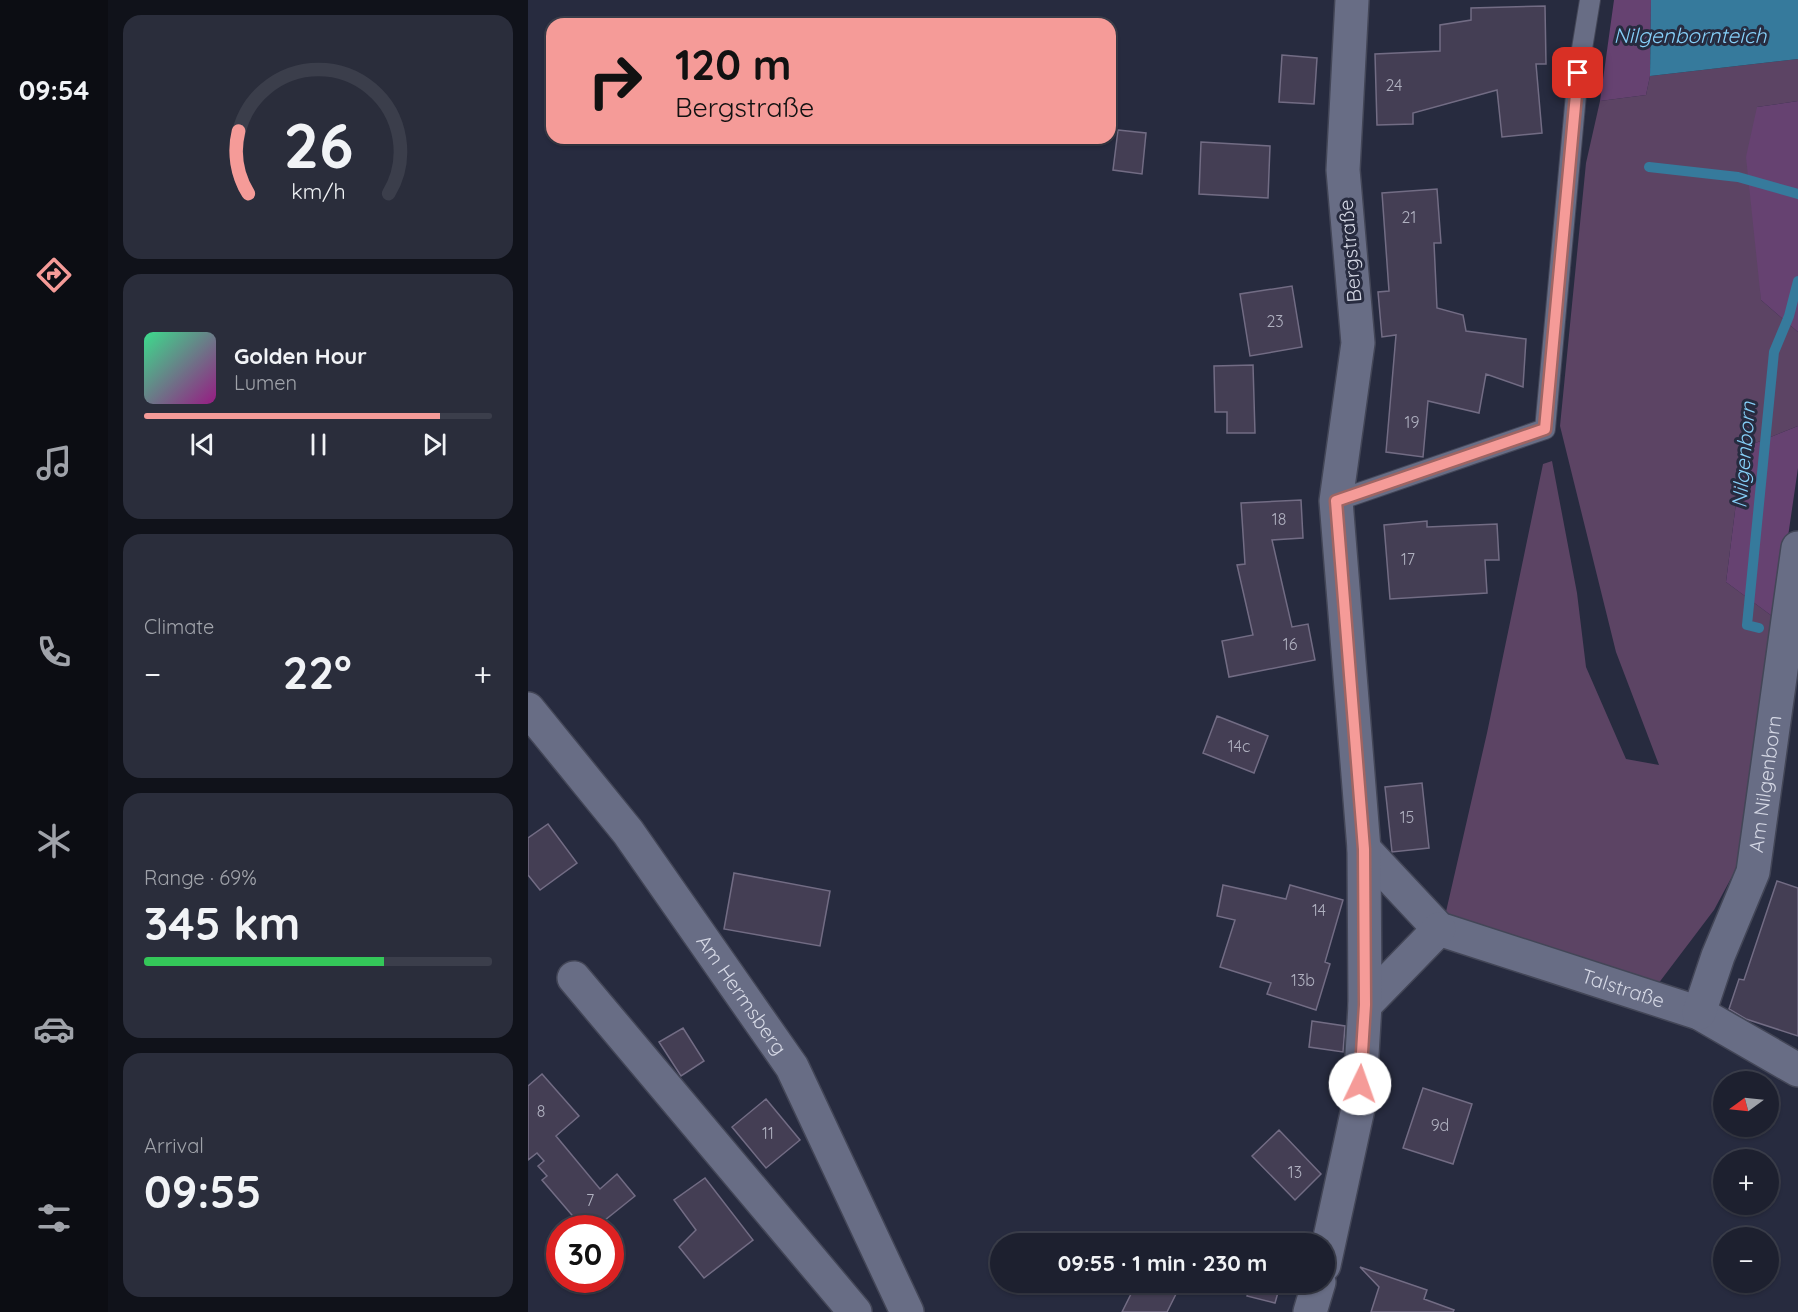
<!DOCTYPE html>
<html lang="en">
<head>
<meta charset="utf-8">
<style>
	body { margin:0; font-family:Quicksand,sans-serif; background:#2a2d3b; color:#f1f3f6; height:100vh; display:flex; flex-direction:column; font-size:22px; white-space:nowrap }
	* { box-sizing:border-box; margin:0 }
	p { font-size:20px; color:#a0a3aa }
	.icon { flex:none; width:33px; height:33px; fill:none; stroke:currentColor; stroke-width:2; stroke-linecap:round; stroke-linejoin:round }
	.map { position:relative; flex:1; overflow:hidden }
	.panel { display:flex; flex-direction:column; gap:15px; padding:15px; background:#10121a; width:420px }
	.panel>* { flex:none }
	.hud { position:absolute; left:18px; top:18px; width:570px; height:126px; border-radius:18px; box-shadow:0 2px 4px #0004,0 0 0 2px #3b3e4b; background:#f59b98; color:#111; overflow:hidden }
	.needle { width:39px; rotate:255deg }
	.fabs { position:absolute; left:1185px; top:1071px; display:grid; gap:12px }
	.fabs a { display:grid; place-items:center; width:66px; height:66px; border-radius:50%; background:#1d202f; box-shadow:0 2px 4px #0004,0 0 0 2px #3b3e4b; font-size:30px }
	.speed { position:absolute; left:18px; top:1215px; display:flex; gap:12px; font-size:30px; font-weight:700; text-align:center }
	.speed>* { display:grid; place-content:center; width:78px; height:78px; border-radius:50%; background:#1d202f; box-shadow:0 2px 4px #0004,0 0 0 2px #3b3e4b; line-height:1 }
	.speed .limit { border:9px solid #d22; background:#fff; color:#111 }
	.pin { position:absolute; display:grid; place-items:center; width:51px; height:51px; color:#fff; margin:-26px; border-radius:12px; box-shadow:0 3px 9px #0006 }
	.me { position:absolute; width:66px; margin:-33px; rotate:3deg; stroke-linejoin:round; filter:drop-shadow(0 0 4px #0008) }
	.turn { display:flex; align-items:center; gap:21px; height:126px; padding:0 30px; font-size:27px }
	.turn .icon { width:78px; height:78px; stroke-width:2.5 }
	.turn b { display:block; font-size:42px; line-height:51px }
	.big { font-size:45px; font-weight:700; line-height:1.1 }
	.panel .tile { flex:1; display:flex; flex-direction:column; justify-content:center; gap:9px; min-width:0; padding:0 21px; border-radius:18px; background:#2a2d3b }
	.panel .dial { align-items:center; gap:0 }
	.dial svg { height:156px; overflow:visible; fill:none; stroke:#3b3e4b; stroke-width:7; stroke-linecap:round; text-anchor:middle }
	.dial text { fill:#f1f3f6; stroke:none }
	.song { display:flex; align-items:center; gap:18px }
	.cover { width:72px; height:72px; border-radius:9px; background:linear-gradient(135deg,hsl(150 70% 55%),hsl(310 70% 35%)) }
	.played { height:6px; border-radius:3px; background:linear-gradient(90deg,#f59b98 85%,#3b3e4b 85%) }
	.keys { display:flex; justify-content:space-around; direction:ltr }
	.heat { display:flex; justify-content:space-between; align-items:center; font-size:33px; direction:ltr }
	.charge { height:9px; border-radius:4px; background:linear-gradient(90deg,#34c759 69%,#3b3e4b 0) }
	.trip { position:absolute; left:462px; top:1233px; width:345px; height:60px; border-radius:30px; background:#1d202f; box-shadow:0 2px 4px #0004,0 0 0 2px #3b3e4b; font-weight:700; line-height:60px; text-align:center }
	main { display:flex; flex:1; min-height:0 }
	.tab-bar { display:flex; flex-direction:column; width:108px; justify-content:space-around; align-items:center; background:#0c0d13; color:#a0a3aa }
	.tab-bar .icon { width:42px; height:42px }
	.tab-bar .on { color:#f59b98 }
	.tab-bar b { font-size:27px; color:#f1f3f6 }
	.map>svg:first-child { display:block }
	.green { fill:#5c4464 }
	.forest { fill:#664271 }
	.water { fill:#367a9c }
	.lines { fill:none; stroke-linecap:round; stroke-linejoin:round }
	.stream { stroke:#367a9c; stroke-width:10 }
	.building { fill:#443e54; stroke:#726c84; stroke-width:1.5 }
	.lane-casing { stroke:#434657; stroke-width:22 }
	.street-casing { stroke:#434657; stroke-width:36 }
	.lane { stroke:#686d85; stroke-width:20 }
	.street { stroke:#686d85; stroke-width:33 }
	.route-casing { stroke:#9f6563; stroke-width:15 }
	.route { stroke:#f59b98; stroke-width:10 }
	.labels { text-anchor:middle; stroke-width:6; stroke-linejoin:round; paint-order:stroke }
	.number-label { font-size:16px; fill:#b0b1c0 }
	.street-label { font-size:20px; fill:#d4d7e4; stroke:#272b3f }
	.water-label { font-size:21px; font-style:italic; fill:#86d0f9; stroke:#272b3f }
</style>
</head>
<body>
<main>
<nav class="tab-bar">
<b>09:54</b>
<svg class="icon on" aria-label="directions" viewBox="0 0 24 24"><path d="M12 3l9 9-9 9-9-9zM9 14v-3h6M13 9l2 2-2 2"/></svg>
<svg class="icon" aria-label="music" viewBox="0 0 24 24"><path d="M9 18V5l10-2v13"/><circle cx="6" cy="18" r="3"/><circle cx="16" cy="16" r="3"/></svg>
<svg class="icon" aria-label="phone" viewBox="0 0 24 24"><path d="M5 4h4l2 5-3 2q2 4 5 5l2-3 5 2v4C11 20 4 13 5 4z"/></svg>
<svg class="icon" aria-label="climate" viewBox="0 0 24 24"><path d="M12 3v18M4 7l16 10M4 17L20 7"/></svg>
<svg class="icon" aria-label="car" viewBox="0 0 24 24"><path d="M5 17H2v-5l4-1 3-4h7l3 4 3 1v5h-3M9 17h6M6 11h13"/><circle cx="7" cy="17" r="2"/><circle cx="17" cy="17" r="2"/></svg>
<svg class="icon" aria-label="filters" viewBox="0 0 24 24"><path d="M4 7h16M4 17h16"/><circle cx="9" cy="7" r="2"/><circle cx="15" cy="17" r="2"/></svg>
</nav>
<section class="panel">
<div class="tile dial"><svg viewBox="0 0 100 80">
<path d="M14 69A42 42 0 1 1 86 69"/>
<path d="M14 69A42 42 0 0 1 9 37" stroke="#f59b98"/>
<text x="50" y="56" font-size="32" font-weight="700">26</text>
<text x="50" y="72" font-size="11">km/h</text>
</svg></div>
<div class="tile">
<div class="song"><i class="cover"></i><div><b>Golden Hour</b><p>Lumen</p></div></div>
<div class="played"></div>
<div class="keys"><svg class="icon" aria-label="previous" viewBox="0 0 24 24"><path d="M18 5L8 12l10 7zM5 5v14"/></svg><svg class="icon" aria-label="pause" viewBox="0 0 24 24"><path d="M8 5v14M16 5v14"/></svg><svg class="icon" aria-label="next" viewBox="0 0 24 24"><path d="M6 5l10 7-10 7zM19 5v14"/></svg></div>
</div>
<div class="tile"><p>Climate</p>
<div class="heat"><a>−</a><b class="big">22°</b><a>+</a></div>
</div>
<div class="tile"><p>Range · 69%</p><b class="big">345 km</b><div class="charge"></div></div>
<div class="tile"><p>Arrival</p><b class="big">09:55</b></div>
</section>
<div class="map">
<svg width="1270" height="1312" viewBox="0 0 1270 1312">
	<rect width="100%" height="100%" fill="#272b3f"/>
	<path class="green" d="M 1270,59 L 1270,101 L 1229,107 L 1233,300 L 1270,332 L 1270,426 L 1215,448 L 1198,582 L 1248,619 L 1215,856 L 1186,910 L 1130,984 L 917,916 L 959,733 L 1015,464 L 1024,461 L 1049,593 L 1058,667 L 1098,759 L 1131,765 L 1088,652 L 1032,426 L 1058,163 L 1072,101 L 1118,95 L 1122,76 Z"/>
	<path class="forest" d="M 1086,0 L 1123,0 L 1122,76 L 1118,95 L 1072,101 Z
		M 1270,101 L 1270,332 L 1233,300 L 1218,157 L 1229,107 Z
		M 1270,426 L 1270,468 L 1248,619 L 1198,582 L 1215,448 Z"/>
	<path class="water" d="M 1123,0 L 1270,0 L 1270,59 L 1122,76 Z"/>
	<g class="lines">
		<path class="stream" d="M 1121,167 L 1210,177 L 1270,194
			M 1231,628 L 1219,625 L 1246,352 L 1261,316 L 1270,281"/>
	</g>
	<path class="building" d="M 1017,6 L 1018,64 L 1008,64 L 1014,133 L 974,137 L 969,90 L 885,113 L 885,124 L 849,125 L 847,54 L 912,51 L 912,25 L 943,20 L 943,8 Z
		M 754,55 L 789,58 L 786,104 L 751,102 Z
		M 590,130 L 618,133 L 614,174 L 585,170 Z
		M 673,142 L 742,146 L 740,198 L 671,194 Z
		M 909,189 L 913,243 L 906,243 L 909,308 L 935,315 L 938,331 L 998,339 L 995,387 L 958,374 L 951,413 L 900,401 L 895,457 L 858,452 L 868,335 L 854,337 L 850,292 L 861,291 L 854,193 Z
		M 764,286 L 774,347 L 722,356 L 712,294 Z
		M 725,365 L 727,433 L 699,433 L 699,412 L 687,412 L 686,366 Z
		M 773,500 L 775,538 L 744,540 L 764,627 L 780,624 L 787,660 L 701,677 L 694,641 L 725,635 L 709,565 L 717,564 L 713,503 Z
		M 899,521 L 899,527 L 969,524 L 971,560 L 957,560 L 959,593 L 862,599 L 856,525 Z
		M 689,716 L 740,736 L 726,773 L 675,753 Z
		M 894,783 L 901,848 L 864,852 L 857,787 Z
		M 20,824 L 49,863 L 12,890 L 0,875 L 0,838 Z
		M 206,873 L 302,891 L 292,946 L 196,929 Z
		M 1249,881 L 1270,888 L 1270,1036 L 1218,1019 L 1201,1009 L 1211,979 L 1216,980 Z
		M 695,885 L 758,899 L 762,885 L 815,900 L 797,962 L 802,964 L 788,1010 L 739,994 L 743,983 L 692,967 L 707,920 L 689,916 Z
		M 784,1021 L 817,1026 L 815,1052 L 781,1047 Z
		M 155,1028 L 176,1061 L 153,1076 L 131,1042 Z
		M 14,1074 L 51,1116 L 28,1136 L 72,1189 L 89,1174 L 107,1196 L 67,1228 L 55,1228 L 14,1180 L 19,1176 L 10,1166 L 16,1161 L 9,1153 L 0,1160 L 0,1086 Z
		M 895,1088 L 944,1104 L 925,1164 L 875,1148 Z
		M 238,1099 L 272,1140 L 238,1168 L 204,1127 Z
		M 751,1130 L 793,1174 L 767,1200 L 724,1156 Z
		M 177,1178 L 225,1240 L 176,1278 L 151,1247 L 168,1230 L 146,1200 Z
		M 832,1267 L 899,1290 L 896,1299 L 926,1310 L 925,1312 L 843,1312 L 851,1287 Z
		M 609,1282 L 654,1282 L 639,1312 L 594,1312 Z
		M 723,1282 L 753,1282 L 747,1303 L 719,1296 Z"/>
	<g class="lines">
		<g class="lane-casing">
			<path id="lane" d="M 808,501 L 1017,429 L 1050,73 L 1062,0"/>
		</g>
		<g class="street-casing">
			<g id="street">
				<path id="s1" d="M 0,709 L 100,832 L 264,1067 L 379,1312"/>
				<path id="s2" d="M 836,849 L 911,929 L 1171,1013 L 1270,1070"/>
				<path d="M 46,978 L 327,1312"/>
				<path d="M 837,1005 L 911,929"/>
				<path id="s3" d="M 1171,1013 L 1190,956 L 1225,872 L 1270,548"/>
				<path d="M 796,1265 L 831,1104 L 837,1005 L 836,849 L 808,501 L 830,343 L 815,170 L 824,0"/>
				<path d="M 782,1312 L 791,1282"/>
			</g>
		</g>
		<use href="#lane" class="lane"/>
		<use href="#street" class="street"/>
	</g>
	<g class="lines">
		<g class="route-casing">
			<path id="route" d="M 832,1084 L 837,1005 L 836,849 L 808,501 L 1017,429 L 1050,73"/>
		</g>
		<use href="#route" class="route"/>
	</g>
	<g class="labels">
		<g class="number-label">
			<text x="866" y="91">24</text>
			<text x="881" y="223">21</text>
			<text x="747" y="327">23</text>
			<text x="884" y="428">19</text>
			<text x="751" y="525">18</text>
			<text x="880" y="565">17</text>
			<text x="762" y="650">16</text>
			<text x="711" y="752">14c</text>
			<text x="879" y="823">15</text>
			<text x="791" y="916">14</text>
			<text x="775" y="986">13b</text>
			<text x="13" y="1117">8</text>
			<text x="912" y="1131">9d</text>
			<text x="240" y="1139">11</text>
			<text x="767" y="1178">13</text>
			<text x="62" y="1206">7</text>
		</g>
		<g class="street-label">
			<text transform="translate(822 251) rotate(-95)" y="7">Bergstraße</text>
			<text dy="7" stroke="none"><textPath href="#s3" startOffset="240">Am Nilgenborn</textPath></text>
			<text dy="7" stroke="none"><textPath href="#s2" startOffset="303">Talstraße</textPath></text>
			<text dy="7" stroke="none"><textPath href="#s1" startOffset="357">Am Hermsberg</textPath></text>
		</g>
		<g class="water-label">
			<text x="1162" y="43">Nilgenbornteich</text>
			<text transform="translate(1216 455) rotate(-85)" y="7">Nilgenborn</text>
		</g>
	</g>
</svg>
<div class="fabs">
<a><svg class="needle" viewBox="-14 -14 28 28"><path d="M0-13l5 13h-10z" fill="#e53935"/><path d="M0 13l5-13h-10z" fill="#a0a3aa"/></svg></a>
<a>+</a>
<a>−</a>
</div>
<div class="speed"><div class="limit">30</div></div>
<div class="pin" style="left:1050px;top:73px;background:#d93025"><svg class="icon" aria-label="arrive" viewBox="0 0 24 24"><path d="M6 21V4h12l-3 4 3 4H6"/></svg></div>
<svg class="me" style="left:832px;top:1084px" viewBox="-20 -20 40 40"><circle r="19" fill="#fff"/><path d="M0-13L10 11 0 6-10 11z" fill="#f59b98"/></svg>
<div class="trip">09:55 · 1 min · 230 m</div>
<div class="hud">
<div class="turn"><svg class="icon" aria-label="right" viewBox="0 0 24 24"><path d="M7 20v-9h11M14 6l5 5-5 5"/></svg><div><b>120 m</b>Bergstraße</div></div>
</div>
</div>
</main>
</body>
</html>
